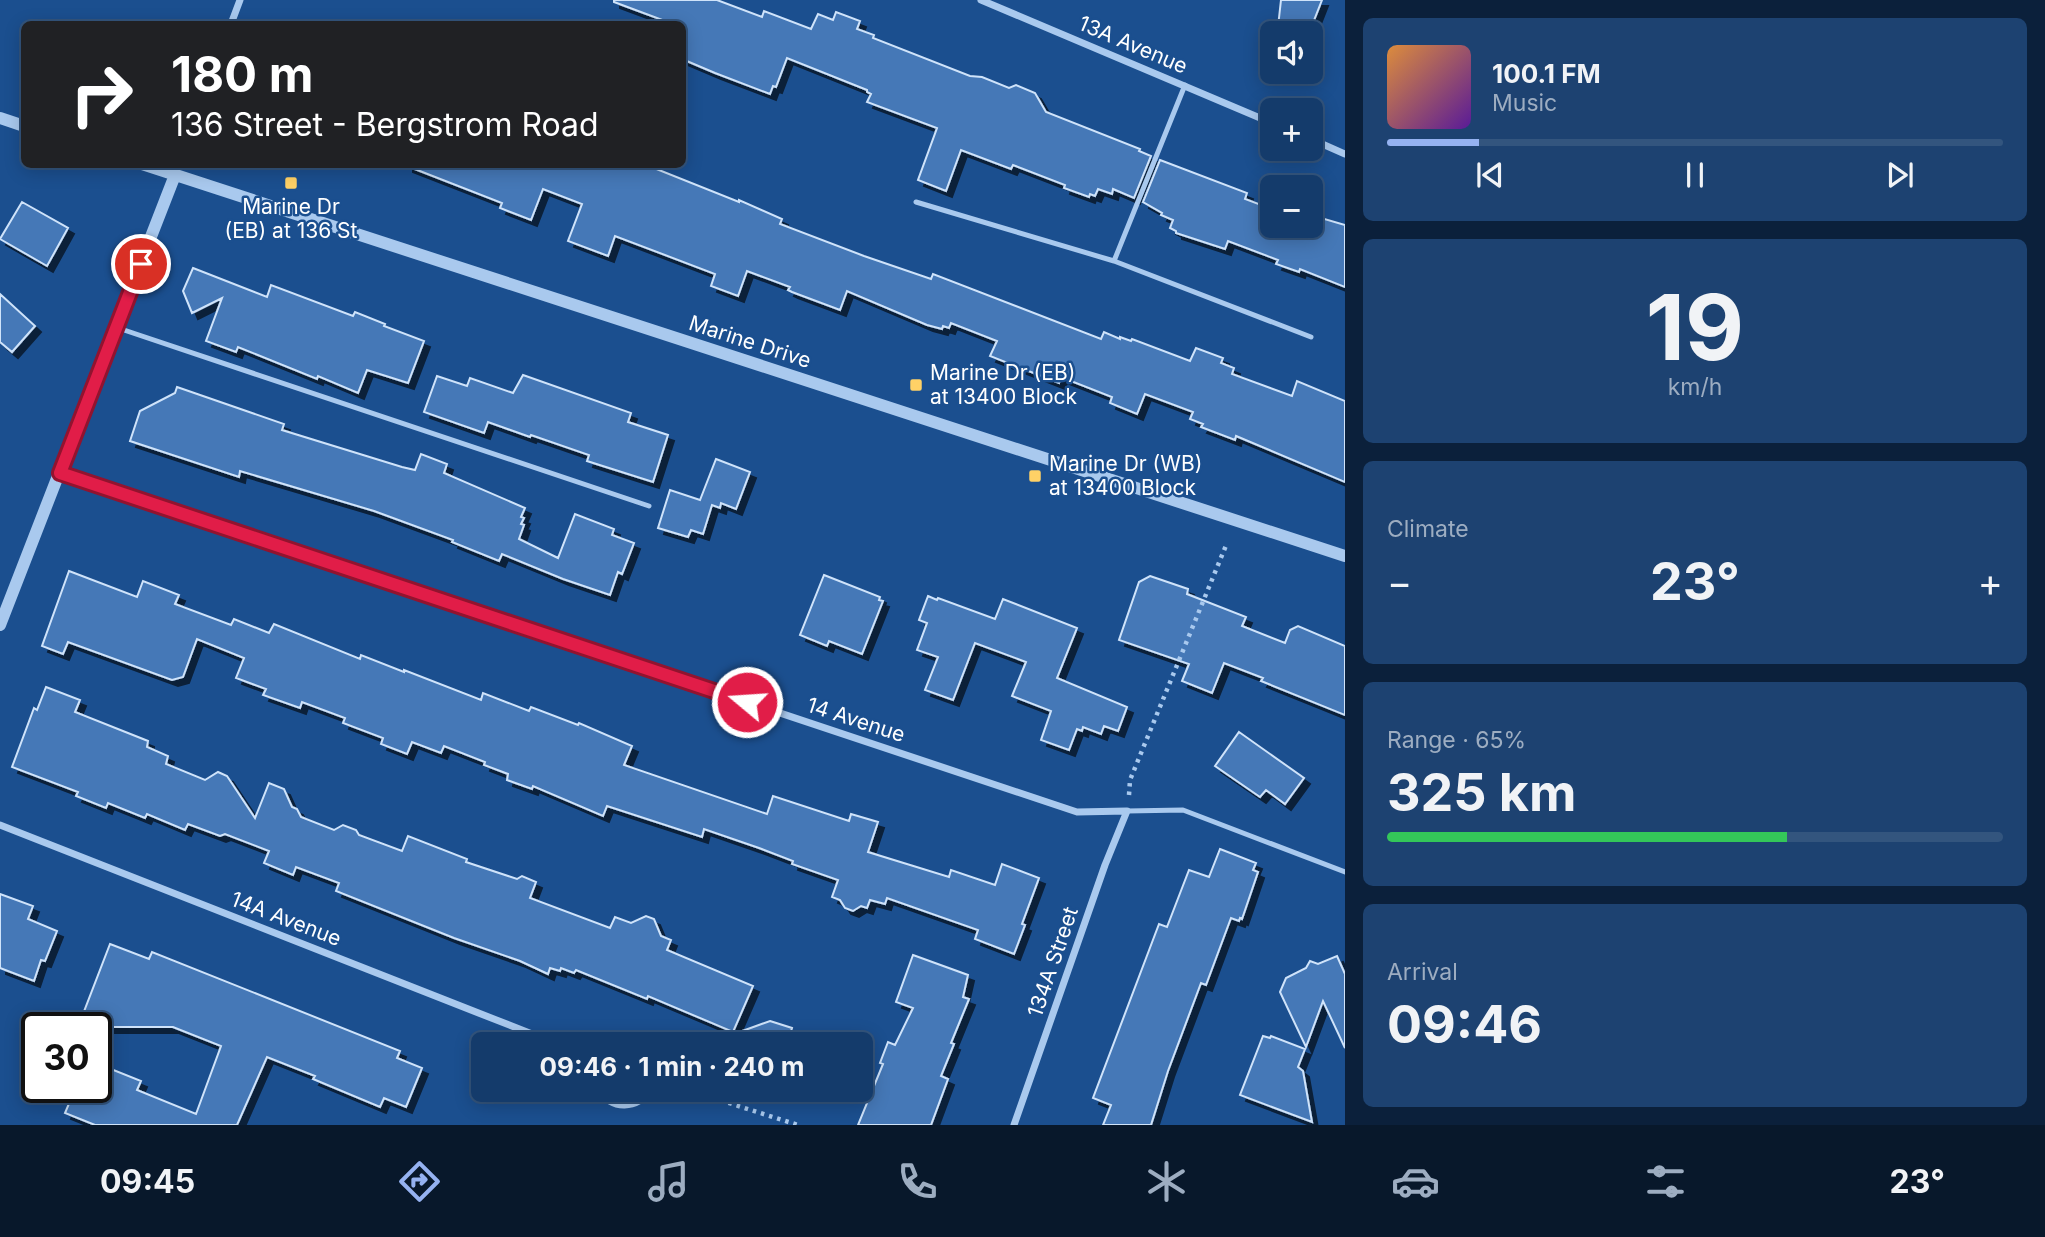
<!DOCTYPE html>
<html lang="en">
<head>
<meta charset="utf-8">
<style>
	body { margin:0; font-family:Inter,sans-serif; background:#1d4271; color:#f1f3f6; height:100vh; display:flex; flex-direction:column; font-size:26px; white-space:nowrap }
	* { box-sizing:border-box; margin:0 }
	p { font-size:23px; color:#9dadc1 }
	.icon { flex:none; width:38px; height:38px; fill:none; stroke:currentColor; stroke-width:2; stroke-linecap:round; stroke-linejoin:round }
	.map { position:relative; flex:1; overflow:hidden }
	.details { display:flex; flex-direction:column; gap:18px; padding:18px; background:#0b203b; width:700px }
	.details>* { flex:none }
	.guide { position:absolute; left:21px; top:21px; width:665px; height:147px; border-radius:10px; box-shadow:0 4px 18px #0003,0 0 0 2px #33557e; background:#202124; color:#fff; overflow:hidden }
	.fabs { position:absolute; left:1260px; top:21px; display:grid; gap:14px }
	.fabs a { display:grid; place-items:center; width:63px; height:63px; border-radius:10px; background:#143b6b; box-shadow:0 4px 18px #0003,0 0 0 2px #33557e; font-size:35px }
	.speed { position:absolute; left:21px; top:1012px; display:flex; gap:14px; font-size:35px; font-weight:700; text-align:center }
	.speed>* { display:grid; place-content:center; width:91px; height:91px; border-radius:50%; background:#143b6b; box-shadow:0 4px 18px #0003,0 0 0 2px #33557e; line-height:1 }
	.speed .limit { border:4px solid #111; border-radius:10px; background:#fff; color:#111 }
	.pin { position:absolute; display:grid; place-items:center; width:60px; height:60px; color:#fff; margin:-30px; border:4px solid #fff; border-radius:50%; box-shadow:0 2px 7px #0007 }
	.me { position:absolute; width:77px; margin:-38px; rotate:288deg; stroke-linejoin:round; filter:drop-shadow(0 0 5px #0008) }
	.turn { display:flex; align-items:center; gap:24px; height:147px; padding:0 35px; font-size:32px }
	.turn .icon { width:91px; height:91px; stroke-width:2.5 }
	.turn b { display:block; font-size:49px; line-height:60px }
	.big { font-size:52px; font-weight:700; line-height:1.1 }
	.details .tile { flex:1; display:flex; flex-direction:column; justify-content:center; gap:10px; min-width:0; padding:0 24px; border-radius:10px; background:#1d4271 }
	.details .dial { align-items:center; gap:0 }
	.dial b { font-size:91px; line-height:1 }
	.song { display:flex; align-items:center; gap:21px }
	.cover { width:84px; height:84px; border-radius:10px; background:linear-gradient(135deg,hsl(30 70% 55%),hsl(270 70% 35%)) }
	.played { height:7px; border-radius:4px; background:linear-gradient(90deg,#95b2f1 15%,#33557e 15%) }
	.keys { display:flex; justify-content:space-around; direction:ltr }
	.heat { display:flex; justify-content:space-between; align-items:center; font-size:38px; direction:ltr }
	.charge { height:10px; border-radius:5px; background:linear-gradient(90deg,#34c759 65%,#33557e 0) }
	.trip { position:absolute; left:471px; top:1032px; width:402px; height:70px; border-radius:10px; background:#143b6b; box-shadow:0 4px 18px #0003,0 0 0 2px #33557e; font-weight:700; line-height:70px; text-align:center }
	.menu { display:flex; height:112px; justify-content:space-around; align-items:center; background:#08182b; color:#9dadc1 }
	.menu .icon { width:49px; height:49px }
	.menu .active { color:#95b2f1 }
	.menu b { font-size:32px; color:#f1f3f6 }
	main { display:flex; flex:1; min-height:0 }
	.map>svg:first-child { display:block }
	.building { fill:#4478b7; stroke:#cfe3fa; stroke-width:2; filter:url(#shadow) }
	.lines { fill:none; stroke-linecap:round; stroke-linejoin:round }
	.path { stroke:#a9c9ee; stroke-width:4.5; stroke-dasharray:3.5 5; stroke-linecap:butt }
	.service { stroke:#a9c9ee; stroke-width:5 }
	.minor { stroke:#a9c9ee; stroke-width:7 }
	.tertiary { stroke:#a9c9ee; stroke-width:12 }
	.route-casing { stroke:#92132f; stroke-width:18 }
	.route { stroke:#e11d48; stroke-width:12 }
	.poi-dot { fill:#ffd166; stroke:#1b4f8f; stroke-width:2.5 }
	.labels { text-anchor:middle; stroke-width:5; stroke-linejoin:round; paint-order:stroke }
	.street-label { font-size:21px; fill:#fff; stroke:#1b4f8f }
	.poi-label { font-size:21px; fill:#fff; stroke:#1b4f8f; text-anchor:start }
</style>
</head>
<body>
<main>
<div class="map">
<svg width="1345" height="1125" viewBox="0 0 1345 1125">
	<defs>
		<filter id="shadow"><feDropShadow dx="6" dy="6" stdDeviation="0" flood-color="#0009"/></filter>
	</defs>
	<rect width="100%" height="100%" fill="#1b4f8f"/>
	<path class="building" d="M 614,0 L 717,0 L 762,17 L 764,11 L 811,29 L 818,14 L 833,20 L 836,12 L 860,21 L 857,29 L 874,35 L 873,38 L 970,76 L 982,77 L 1009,88 L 1016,85 L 1035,93 L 1046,112 L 1140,149 L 1139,151 L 1151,156 L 1134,198 L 1113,189 L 1112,194 L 1098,189 L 1095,196 L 1090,194 L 1089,197 L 1064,188 L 1065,185 L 1013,165 L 1011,169 L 961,150 L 946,191 L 918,180 L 937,128 L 867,102 L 871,94 L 867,92 L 867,90 L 787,58 L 776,87 L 773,86 L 770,94 L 715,73 L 682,59 L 682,24 L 673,24 L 614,2 Z
		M 1281,0 L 1322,0 L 1309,33 L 1293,33 L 1278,27 Z
		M 1160,160 L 1247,193 L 1245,199 L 1272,209 L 1272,226 L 1311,226 L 1311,215 L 1345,225 L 1345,287 L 1300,269 L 1299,272 L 1276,264 L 1278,260 L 1228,241 L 1225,249 L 1176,233 L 1176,231 L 1170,228 L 1173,220 L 1161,215 L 1162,213 L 1143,202 Z
		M 407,164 L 644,164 L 739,202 L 739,200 L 782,219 L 780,224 L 864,256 L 931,279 L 933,274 L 1101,339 L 1104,332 L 1120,339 L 1120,337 L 1131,341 L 1132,339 L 1190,361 L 1196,348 L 1223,358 L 1221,363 L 1234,368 L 1232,374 L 1292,396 L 1297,381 L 1345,401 L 1345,482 L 1236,436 L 1235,440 L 1201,427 L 1203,424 L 1190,419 L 1193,412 L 1145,394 L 1137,414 L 1110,403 L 1112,397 L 1061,377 L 1059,383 L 990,356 L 997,341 L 951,323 L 949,328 L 943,326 L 942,329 L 927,325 L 847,291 L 840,310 L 792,292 L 788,290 L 790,287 L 747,271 L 738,296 L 711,286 L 715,274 L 615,236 L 608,256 L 568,241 L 582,204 L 543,189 L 531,220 L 500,208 L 502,203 L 407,166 Z
		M 22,202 L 68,228 L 47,266 L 0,239 Z
		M 193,268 L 267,297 L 271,285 L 353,316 L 355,312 L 385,324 L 384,326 L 424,341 L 408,383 L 367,370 L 358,393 L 318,376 L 317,379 L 238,347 L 236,352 L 206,341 L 222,298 L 192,313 L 183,291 Z
		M 0,294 L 35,326 L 12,352 L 0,342 Z
		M 523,375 L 631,413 L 628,422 L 668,435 L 653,482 L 587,461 L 589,455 L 531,435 L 530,437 L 488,422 L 484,433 L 424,412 L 437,376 L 467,386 L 470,378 L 513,393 Z
		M 177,387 L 284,424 L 282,430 L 402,467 L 415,470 L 421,454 L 447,464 L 444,473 L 525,508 L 521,517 L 524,518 L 521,524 L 524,525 L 519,539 L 558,558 L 575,514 L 614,529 L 612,535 L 634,543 L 622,574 L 618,572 L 610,595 L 563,579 L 502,554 L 499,561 L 452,542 L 453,540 L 374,511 L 240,471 L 239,477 L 130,441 L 140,411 L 175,393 Z
		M 716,459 L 750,472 L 736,509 L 721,503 L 720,508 L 712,505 L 703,534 L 691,530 L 688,537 L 658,528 L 670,490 L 700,500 Z
		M 69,571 L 137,597 L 143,581 L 179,595 L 175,604 L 231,625 L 234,619 L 269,633 L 274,624 L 360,659 L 361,655 L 404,672 L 404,670 L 481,700 L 483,693 L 529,711 L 531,707 L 578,725 L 579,723 L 632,746 L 624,765 L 767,814 L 773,796 L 849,821 L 851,814 L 878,822 L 868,852 L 949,877 L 951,870 L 995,885 L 1002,864 L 1039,878 L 1022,924 L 1025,925 L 1014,954 L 975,939 L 978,930 L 887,898 L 885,904 L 870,900 L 867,908 L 861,906 L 853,911 L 845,908 L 840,900 L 832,897 L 838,880 L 792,864 L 793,861 L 759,848 L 704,829 L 702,837 L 607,806 L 603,816 L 533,786 L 532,789 L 507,780 L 508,774 L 484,765 L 485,762 L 444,746 L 441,753 L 412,742 L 407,754 L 381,744 L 383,738 L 343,723 L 345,718 L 302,702 L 300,708 L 263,695 L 266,689 L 236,678 L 244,658 L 197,639 L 183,677 L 172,680 L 68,642 L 63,654 L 42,646 Z
		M 824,575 L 880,597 L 879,600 L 883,601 L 862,654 L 829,641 L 827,646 L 800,635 Z
		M 1150,576 L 1188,589 L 1187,594 L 1246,617 L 1242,626 L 1285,643 L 1290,630 L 1298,626 L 1345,646 L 1345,715 L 1261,681 L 1263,678 L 1224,663 L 1212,693 L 1182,681 L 1189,664 L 1119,640 L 1139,582 Z
		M 928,596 L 937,600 L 938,598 L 995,619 L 1003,599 L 1077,628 L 1057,678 L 1127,707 L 1118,731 L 1104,726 L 1101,734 L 1083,727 L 1082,731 L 1077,729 L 1069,750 L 1041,740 L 1051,711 L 1012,696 L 1026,662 L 975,643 L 953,700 L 925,690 L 938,657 L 917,650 L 927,623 L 919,620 Z
		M 46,687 L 80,700 L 75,712 L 148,741 L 147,747 L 168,756 L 166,764 L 205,780 L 218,772 L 227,776 L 255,818 L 269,783 L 284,789 L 292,807 L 297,809 L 301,817 L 334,830 L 343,825 L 356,830 L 359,835 L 402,851 L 408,836 L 467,859 L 466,862 L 517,879 L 522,876 L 536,882 L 530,898 L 610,928 L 615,917 L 631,923 L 646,916 L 654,919 L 661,936 L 671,940 L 667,950 L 753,986 L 733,1032 L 648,996 L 647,999 L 576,970 L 574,973 L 561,968 L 560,971 L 550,968 L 548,974 L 520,961 L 454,938 L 336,891 L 339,883 L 296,867 L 293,875 L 264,863 L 269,851 L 225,834 L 220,836 L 188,824 L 185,830 L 147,814 L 145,818 L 108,803 L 106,808 L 76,796 L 78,792 L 12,767 L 34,708 L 37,710 Z
		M 1239,732 L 1304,778 L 1285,804 L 1266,790 L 1260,797 L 1215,766 Z
		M 1220,849 L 1256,863 L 1253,870 L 1258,872 L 1242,919 L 1240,918 L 1239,921 L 1231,918 L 1206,985 L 1201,983 L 1168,1071 L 1151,1125 L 1103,1125 L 1111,1105 L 1093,1098 L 1159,924 L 1167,927 L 1189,870 L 1209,877 Z
		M 0,894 L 33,906 L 28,919 L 57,931 L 45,961 L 41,960 L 34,981 L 0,968 Z
		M 110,944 L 149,959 L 152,952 L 400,1051 L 397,1058 L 422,1068 L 406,1107 L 384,1098 L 380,1107 L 313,1079 L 315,1076 L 267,1057 L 237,1125 L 95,1125 L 65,1113 L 76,1087 L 96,1087 L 96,1063 L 141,1081 L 137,1090 L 196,1114 L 221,1046 L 173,1027 L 78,1027 Z
		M 913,955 L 968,975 L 963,997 L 969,999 L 951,1043 L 954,1044 L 941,1076 L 948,1079 L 931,1125 L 858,1125 L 883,1064 L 880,1063 L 888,1042 L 895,1045 L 913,1008 L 896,1002 Z
		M 1337,956 L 1345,974 L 1345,1048 L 1323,1001 L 1306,1047 L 1280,992 L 1286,978 L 1306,968 L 1310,961 L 1318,964 Z
		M 770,1021 L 792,1028 L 787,1045 L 712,1045 L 712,1042 Z
		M 1263,1036 L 1270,1038 L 1271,1036 L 1305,1049 L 1298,1067 L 1303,1071 L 1312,1122 L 1240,1095 Z"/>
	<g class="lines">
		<path class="path" d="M 1129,795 L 1130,780 L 1227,543
			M 688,1090 L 798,1125"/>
		<path class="service" d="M 916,202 L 1114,261 L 1311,337
			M 1114,261 L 1185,85
			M 118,328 L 649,506
			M 1127,811 L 1183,810 L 1345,872"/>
		<path class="minor" d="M 981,0 L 1272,123
			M 231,24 L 240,0
			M 1311,139 L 1345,154
			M 60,473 L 1077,812 L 1127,811 L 1105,865 L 1014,1125
			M 0,825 L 560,1045
			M 599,1090 C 612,1111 637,1109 651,1090"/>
		<path class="tertiary" d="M 0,118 L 24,126
			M 142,164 L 1345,556
			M 0,625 L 175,175"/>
	</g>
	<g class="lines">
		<g class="route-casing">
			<path id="route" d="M 141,264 L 60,473 L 747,702"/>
		</g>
		<use href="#route" class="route"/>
	</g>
	<g class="poi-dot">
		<rect x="284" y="176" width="14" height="14" rx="3.5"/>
		<rect x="909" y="378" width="14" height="14" rx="3.5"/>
		<rect x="1028" y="469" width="14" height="14" rx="3.5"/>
	</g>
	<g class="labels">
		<g class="street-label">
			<text transform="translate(1133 45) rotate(23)" y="7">13A Avenue</text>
			<text transform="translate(750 342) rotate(18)" y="7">Marine Drive</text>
			<text transform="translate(856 720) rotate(18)" y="7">14 Avenue</text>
			<text transform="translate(286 919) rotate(21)" y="7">14A Avenue</text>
			<text transform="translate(1053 962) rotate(-71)" y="7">134A Street</text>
		</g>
		<g class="poi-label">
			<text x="291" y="214" text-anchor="middle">Marine Dr<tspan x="291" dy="24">(EB) at 136 St</tspan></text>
			<text x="930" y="380">Marine Dr (EB)<tspan x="930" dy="24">at 13400 Block</tspan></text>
			<text x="1049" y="471">Marine Dr (WB)<tspan x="1049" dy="24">at 13400 Block</tspan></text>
		</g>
	</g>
</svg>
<div class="fabs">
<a><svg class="icon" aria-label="sound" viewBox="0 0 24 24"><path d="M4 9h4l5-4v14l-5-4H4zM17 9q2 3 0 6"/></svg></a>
<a>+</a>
<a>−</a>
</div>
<div class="speed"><div class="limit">30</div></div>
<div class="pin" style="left:141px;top:264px;background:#d93025"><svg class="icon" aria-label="arrive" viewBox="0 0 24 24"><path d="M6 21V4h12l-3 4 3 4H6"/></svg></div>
<svg class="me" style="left:747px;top:702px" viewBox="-20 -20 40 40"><circle r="17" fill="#e11d48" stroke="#fff" stroke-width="3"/><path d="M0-11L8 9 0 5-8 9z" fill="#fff"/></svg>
<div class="trip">09:46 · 1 min · 240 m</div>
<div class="guide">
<div class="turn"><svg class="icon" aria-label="right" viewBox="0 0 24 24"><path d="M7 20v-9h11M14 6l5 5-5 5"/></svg><div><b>180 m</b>136 Street - Bergstrom Road</div></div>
</div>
</div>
<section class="details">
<div class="tile">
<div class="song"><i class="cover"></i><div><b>100.1 FM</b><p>Music</p></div></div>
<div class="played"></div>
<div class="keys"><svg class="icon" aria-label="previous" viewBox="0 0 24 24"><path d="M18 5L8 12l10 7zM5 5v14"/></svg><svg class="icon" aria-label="pause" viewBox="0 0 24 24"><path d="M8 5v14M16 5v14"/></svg><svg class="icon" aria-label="next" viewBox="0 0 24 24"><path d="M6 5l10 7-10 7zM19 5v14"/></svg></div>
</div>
<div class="tile dial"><b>19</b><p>km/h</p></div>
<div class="tile"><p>Climate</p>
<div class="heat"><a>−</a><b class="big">23°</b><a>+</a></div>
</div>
<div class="tile"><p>Range · 65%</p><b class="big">325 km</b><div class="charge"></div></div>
<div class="tile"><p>Arrival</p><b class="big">09:46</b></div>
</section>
</main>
<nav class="menu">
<b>09:45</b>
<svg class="icon active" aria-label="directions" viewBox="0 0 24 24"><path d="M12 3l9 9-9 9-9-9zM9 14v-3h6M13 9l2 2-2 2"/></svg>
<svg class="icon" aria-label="music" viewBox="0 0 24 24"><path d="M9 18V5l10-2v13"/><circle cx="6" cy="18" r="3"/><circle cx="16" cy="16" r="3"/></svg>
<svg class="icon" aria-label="phone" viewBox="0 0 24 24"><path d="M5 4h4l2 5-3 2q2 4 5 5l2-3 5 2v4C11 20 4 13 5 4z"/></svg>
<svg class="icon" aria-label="climate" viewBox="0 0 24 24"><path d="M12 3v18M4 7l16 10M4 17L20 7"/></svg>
<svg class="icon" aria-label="car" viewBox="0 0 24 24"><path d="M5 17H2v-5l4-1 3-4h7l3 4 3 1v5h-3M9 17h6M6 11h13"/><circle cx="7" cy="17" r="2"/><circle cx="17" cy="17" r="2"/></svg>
<svg class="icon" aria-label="filters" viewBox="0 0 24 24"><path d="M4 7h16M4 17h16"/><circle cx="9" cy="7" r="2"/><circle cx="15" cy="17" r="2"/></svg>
<b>23°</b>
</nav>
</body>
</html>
